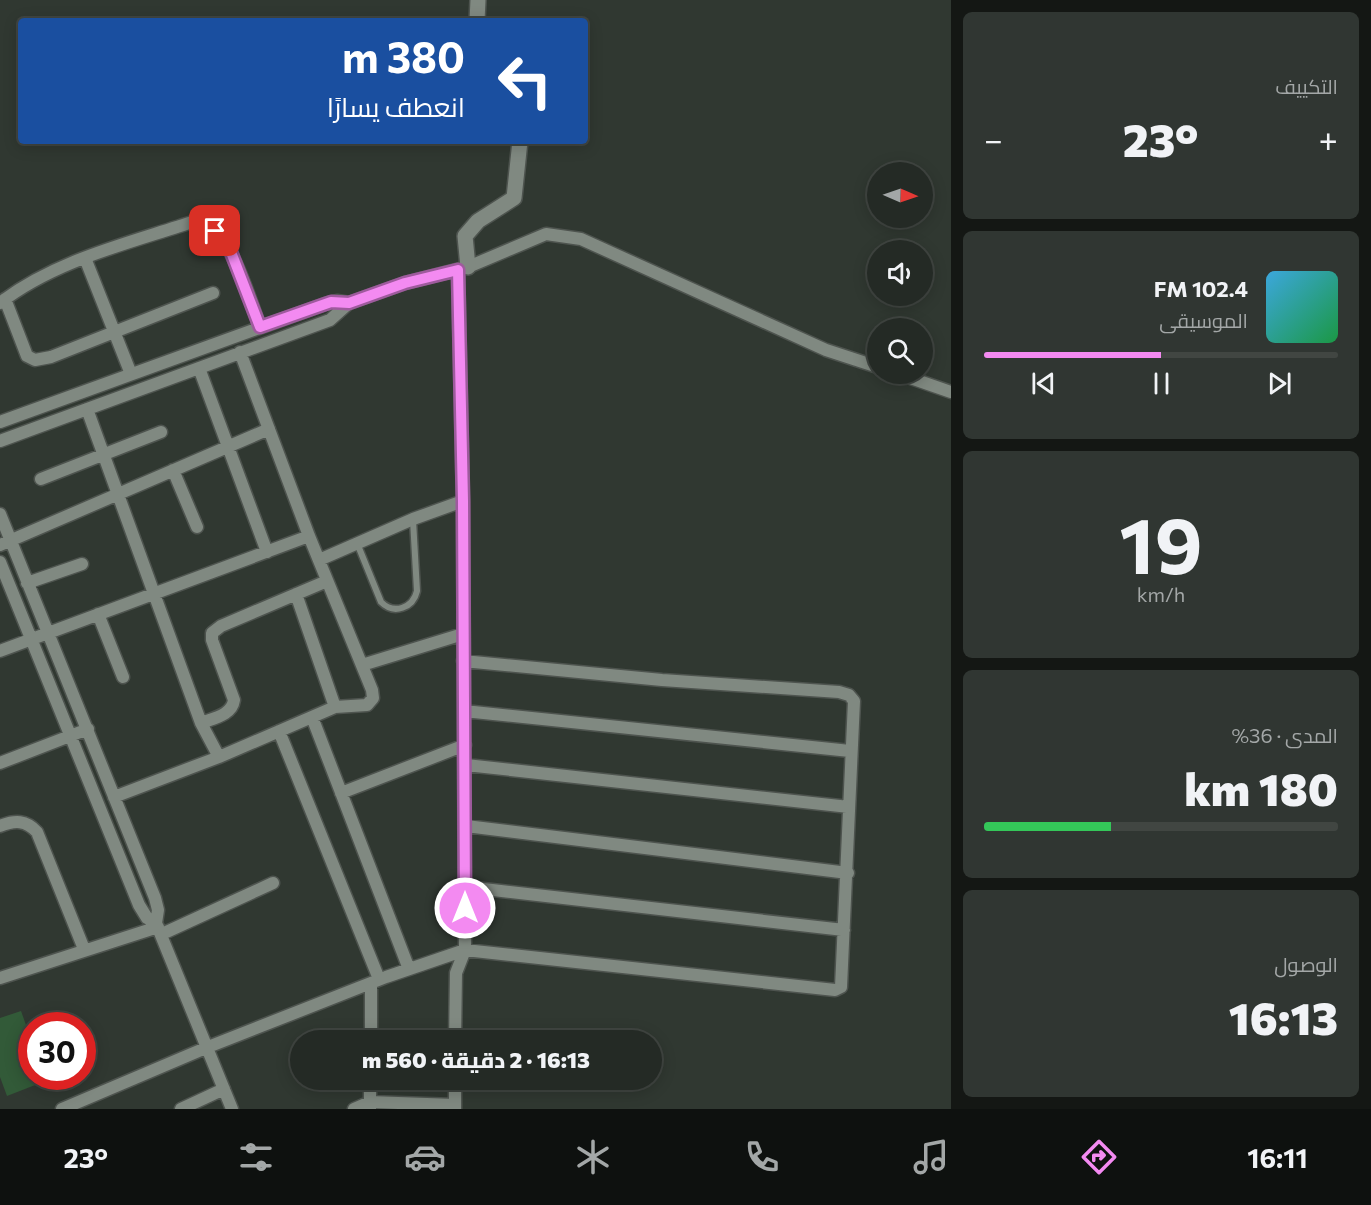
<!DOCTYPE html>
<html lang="ar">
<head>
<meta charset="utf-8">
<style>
	body { margin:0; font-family:Commissioner,Cairo,sans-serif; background:#303632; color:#f1f3f6; direction:rtl; height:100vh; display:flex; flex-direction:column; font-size:22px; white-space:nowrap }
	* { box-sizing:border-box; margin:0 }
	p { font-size:20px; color:#a3a7a7 }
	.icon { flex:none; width:33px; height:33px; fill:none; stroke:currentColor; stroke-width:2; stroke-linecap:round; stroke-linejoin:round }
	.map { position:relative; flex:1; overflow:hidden; direction:ltr }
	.sheet { display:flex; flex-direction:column; gap:12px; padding:12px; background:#141714; width:420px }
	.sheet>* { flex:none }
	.guide { position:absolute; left:18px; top:18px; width:570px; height:126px; border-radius:6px; box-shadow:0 3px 15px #0003,0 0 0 2px #414642; direction:rtl; background:#1a4fa0; color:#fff; overflow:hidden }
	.needle { width:39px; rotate:92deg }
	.buttons { position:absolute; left:867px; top:162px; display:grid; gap:12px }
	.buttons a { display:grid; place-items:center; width:66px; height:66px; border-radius:50%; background:#242a25; box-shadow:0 3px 15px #0003,0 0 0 2px #414642; font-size:30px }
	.speed { position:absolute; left:18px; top:1012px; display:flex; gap:12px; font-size:30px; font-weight:700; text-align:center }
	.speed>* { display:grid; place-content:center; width:78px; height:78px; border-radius:50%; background:#242a25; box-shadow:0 3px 15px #0003,0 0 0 2px #414642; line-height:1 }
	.speed .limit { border:9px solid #d22; background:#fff; color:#111 }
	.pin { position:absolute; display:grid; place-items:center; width:51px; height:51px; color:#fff; margin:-26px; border-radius:12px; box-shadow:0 3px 9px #0006 }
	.me { position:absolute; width:66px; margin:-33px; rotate:0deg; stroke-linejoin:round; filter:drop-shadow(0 0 4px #0008) }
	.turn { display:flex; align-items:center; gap:21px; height:126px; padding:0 24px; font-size:27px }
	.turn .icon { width:78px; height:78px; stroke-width:2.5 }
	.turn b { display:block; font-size:42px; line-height:51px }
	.big { font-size:45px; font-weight:800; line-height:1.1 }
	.sheet .widget { flex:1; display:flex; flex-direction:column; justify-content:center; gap:9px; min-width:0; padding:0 21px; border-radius:9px; background:#303632 }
	.sheet .dial { align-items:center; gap:0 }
	.dial b { font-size:78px; line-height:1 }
	.song { display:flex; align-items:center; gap:18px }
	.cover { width:72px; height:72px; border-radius:9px; background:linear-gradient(135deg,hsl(200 70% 55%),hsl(140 70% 35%)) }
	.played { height:6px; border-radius:3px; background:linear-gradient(90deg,#f38af1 50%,#414642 50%) }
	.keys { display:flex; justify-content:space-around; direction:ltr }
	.heat { display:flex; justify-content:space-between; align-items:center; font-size:33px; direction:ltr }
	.charge { height:9px; border-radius:4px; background:linear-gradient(90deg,#34c759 36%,#414642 0) }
	.trip { position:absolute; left:290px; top:1030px; width:372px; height:60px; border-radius:30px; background:#242a25; box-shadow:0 3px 15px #0003,0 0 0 2px #414642; font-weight:800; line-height:60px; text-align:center; direction:rtl }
	.tab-bar { display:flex; height:96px; justify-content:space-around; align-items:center; background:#0e110f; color:#a3a7a7 }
	.tab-bar .icon { width:42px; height:42px }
	.tab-bar .on { color:#f38af1 }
	.tab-bar b { font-size:27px; color:#f1f3f6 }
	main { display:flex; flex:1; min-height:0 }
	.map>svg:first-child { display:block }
	.green { fill:#325a38 }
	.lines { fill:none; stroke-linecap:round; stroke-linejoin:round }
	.lane-casing { stroke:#4e544f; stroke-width:9 }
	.street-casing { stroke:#4e544f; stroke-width:15 }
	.secondary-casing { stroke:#4e544f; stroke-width:18 }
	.lane { stroke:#808981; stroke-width:6 }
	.street { stroke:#808981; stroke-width:12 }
	.secondary { stroke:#808981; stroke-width:15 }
	.route-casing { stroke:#9e5a9d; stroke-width:15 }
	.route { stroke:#f38af1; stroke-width:10 }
</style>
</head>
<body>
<main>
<section class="sheet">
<div class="widget"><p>التكييف</p>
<div class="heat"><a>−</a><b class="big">23°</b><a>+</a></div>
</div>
<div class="widget">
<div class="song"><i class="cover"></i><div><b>102.4 FM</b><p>الموسيقى</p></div></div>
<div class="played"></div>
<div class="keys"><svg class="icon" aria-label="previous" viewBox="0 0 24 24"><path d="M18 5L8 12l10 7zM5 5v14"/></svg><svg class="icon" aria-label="pause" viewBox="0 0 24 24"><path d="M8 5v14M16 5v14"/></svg><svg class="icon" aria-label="next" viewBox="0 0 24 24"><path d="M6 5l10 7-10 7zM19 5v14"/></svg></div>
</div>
<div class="widget dial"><b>19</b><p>km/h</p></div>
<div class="widget"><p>المدى · 36%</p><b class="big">180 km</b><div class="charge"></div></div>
<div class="widget"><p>الوصول</p><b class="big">16:13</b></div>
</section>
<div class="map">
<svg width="951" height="1109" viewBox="0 0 951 1109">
	<rect width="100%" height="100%" fill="#303831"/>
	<path class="green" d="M 21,1011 L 31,1039 L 32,1077 L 47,1077 L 48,1080 L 7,1096 L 0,1077 L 0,1018 Z"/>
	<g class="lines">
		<g class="lane-casing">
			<path id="lane" d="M 357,543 L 381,602 C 394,615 413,608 417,591 L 413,520"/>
		</g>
		<g class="street-casing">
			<path id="street" d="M 85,258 L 131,374
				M 5,299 L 27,356 L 35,360 L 51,357 L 213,293
				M 0,303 C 55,260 130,243 195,221 C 228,220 250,301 260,327
				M 199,368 L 267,552
				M 899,374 L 951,392
				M 87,409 L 201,723 L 219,757
				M 0,422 L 325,304 L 337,301 L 349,303
				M 0,441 L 330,320 L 349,303 L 405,283 L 468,267 L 546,234 L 581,239 L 826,350 L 878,367
				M 173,470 L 197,527
				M 41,479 L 161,432
				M 0,514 L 155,898 L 158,910 L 156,923 L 232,1109
				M 0,545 L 269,429
				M 319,560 L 413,519 L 463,501
				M 0,562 L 139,905 L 147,918 L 156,923
				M 27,583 L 82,564
				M 296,594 L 335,707
				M 98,614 L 123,677
				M 0,651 L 309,536
				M 362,665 L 463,634
				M 464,711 L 850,751
				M 312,717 L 409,969
				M 201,723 C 214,718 232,715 234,700 L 212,640 L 212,633 L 221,626 L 327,581
				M 279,731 L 379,979
				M 0,763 L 88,729
				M 466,765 L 849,807
				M 341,793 L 465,745
				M 114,797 L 219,757 L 335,707 L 367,705 L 373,698 L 372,690 L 309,536 L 240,352
				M 0,826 C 15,820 26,820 37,832 L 84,949
				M 466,826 L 848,873
				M 466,887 L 844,930
				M 162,934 L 273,883
				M 0,978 L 158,927
				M 371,1041 L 371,983
				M 455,1041 L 456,973 L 465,950 L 463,501 L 458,270
				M 62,1109 L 208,1047 L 386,977 L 465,950 L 835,990 L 841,987 L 854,701 L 849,695 L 839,692 L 662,680 L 463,661
				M 181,1109 L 224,1089
				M 354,1109 L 370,1102 L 455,1105
				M 370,1109 L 370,1080
				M 455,1109 L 455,1080"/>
		</g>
		<g class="secondary-casing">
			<path id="secondary" d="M 477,21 L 478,0
				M 468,267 L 465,236 L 478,221 L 514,198 L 520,141"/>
		</g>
		<use href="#lane" class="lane"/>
		<use href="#street" class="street"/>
		<use href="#secondary" class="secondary"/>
	</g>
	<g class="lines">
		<g class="route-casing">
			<path id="route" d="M 215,231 L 231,252 L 260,327 L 331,302 L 349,303 L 405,283 L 458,270 L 463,501 L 465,908"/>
		</g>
		<use href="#route" class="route"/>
	</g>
</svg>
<div class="buttons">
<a><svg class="needle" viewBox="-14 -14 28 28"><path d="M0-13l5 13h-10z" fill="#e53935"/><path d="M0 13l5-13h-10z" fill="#a3a7a7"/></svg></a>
<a><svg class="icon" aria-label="sound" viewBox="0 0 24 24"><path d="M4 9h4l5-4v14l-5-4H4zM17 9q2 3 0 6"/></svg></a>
<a><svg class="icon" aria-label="search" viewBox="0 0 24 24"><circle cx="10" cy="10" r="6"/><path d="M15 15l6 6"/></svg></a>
</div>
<div class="speed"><div class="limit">30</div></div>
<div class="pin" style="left:215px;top:231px;background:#d93025"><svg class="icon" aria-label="arrive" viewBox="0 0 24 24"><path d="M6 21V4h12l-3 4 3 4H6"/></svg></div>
<svg class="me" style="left:465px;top:908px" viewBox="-20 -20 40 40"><circle r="17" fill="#f38af1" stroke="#fff" stroke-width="3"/><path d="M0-11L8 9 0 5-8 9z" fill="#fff"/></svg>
<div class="trip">16:13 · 2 دقيقة · 560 m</div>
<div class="guide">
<div class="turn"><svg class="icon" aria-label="left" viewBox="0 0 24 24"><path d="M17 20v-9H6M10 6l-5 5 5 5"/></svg><div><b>380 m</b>انعطف يسارًا</div></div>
</div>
</div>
</main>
<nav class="tab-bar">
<b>16:11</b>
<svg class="icon on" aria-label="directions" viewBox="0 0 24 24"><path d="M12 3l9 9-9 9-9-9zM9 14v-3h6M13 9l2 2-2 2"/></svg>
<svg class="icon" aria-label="music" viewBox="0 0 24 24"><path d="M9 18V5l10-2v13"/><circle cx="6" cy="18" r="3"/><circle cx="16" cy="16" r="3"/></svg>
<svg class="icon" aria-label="phone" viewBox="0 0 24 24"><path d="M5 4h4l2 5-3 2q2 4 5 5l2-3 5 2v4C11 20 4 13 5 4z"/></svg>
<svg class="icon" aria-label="climate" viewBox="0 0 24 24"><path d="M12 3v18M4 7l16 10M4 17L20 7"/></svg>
<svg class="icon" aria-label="car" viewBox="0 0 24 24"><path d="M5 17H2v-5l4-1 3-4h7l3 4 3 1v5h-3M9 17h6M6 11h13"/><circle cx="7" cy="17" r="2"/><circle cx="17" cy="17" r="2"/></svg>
<svg class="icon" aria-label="filters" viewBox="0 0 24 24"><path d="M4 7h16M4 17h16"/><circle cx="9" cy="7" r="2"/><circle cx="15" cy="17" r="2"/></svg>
<b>23°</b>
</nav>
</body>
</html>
